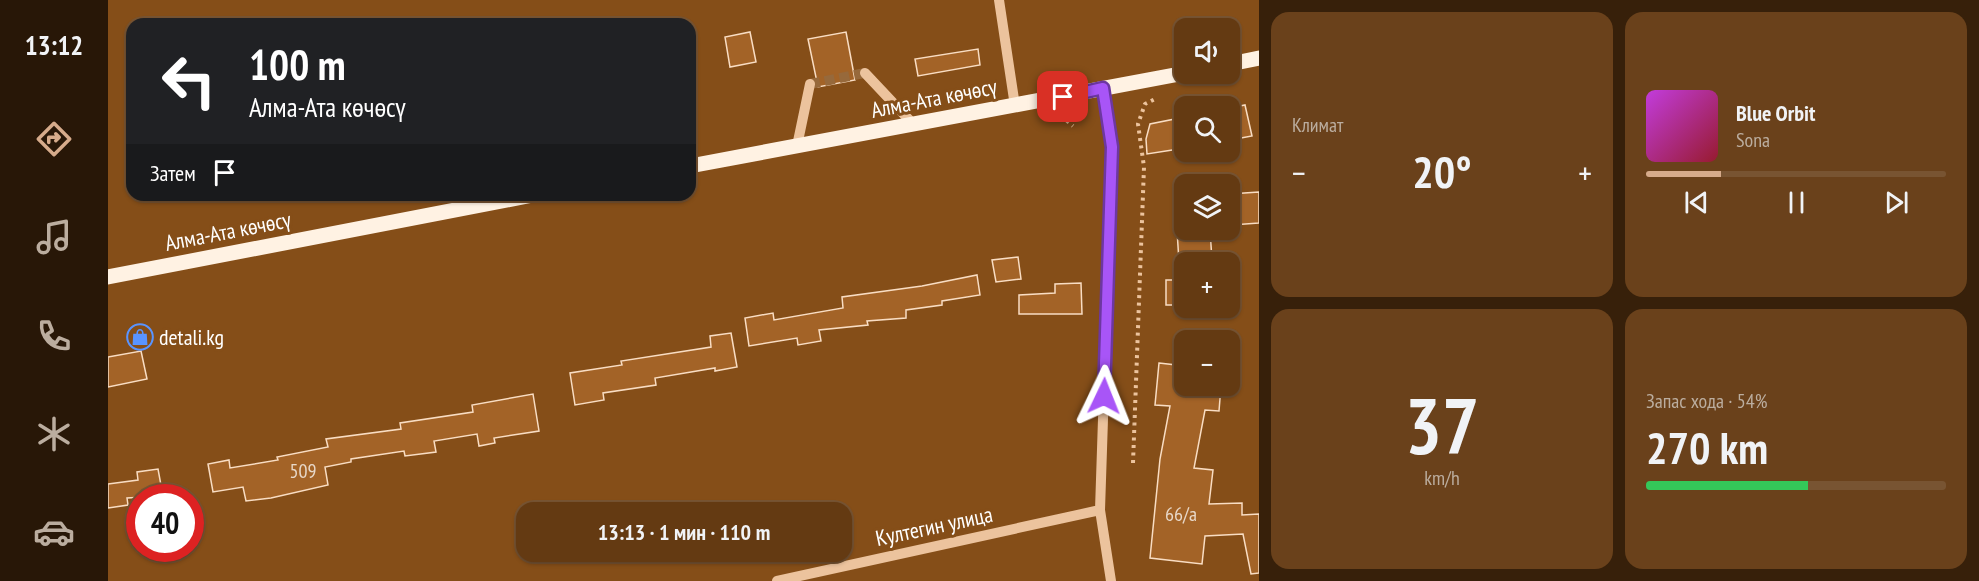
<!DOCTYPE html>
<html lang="ru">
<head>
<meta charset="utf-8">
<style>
	body { margin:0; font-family:"PT Sans Narrow",sans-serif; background:#6a411b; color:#f1f3f6; height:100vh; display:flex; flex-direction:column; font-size:22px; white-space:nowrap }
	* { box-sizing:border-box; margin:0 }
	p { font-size:20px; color:#bbad9f }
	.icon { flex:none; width:33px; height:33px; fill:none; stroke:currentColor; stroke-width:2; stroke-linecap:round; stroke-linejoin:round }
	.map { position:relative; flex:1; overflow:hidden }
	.details { display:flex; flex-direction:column; gap:12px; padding:12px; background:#37200a; width:720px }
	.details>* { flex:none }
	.banner { position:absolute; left:18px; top:18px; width:570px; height:183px; border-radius:18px; box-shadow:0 2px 4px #0004,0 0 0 2px #785432; background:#202124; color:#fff; overflow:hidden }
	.buttons { position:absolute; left:1066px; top:18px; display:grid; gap:12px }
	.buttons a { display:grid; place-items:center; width:66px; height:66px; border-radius:12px; background:#643a12; box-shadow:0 2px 4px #0004,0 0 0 2px #785432; font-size:30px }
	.speed { position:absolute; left:18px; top:484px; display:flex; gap:12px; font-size:30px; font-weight:700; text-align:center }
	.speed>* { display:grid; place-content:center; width:78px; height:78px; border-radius:50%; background:#643a12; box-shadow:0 2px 4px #0004,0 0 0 2px #785432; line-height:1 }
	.speed .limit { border:9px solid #d22; background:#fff; color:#111 }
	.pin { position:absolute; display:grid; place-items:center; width:51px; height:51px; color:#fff; margin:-26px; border-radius:12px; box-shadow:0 3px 9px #0006 }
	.me { position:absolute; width:66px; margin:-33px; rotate:2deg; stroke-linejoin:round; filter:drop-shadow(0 0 4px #0008) }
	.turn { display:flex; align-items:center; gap:21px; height:126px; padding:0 24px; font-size:27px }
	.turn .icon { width:78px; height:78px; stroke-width:2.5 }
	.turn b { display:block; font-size:42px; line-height:51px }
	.then { display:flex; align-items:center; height:57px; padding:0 24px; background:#0003; gap:12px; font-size:22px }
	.big { font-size:45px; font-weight:700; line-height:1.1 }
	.details .card { flex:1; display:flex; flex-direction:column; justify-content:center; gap:9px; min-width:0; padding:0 21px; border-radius:18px; background:#6a411b }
	.details .dial { align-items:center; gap:0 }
	.dial b { font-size:78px; line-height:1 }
	.song { display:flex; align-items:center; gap:18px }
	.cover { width:72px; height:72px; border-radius:9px; background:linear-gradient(135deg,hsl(290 70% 55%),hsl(350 70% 35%)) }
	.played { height:6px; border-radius:3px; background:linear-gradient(90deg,#d6ab8b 25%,#785432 25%) }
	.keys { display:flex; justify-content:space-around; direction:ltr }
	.heat { display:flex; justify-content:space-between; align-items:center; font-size:33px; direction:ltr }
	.charge { height:9px; border-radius:4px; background:linear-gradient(90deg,#34c759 54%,#785432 0) }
	.details .tiles { flex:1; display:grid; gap:12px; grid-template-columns:repeat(2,1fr) }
	.trip { position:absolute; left:408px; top:502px; width:336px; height:60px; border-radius:18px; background:#643a12; box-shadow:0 2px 4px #0004,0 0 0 2px #785432; font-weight:700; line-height:60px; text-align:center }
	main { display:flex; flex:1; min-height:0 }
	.tabs { display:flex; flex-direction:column; width:108px; justify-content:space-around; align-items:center; background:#281707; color:#bbad9f }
	.tabs .icon { width:42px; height:42px }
	.tabs .selected { color:#d6ab8b }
	.tabs b { font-size:27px; color:#f1f3f6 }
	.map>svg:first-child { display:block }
	.building { fill:#a36327; stroke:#f9ddc3; stroke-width:1.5 }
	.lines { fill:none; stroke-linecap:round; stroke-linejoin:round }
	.minor-tunnel { stroke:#97693b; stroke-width:10; stroke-dasharray:10 5; stroke-linecap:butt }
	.path { stroke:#ecc39d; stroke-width:4; stroke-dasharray:3 4.5; stroke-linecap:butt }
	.minor { stroke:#ecc39d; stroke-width:10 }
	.major { stroke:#fff2e3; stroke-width:15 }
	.route-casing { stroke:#6d37a1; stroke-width:15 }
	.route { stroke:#a855f7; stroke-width:10 }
	.labels { text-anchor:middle; stroke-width:6; stroke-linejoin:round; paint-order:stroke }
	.number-label { font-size:20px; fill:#e8d8c9 }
	.street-label { font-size:22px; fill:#fff; stroke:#854e18 }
	.poi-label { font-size:22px; fill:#fff; stroke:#854e18; text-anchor:start }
</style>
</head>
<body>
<main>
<nav class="tabs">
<b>13:12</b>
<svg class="icon selected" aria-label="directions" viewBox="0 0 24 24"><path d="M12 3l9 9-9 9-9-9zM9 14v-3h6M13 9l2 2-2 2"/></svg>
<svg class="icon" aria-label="music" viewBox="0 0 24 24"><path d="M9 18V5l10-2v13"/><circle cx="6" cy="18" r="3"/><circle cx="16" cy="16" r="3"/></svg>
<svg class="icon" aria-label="phone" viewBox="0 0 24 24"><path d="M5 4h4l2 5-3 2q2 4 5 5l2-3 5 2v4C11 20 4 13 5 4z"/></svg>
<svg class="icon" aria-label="climate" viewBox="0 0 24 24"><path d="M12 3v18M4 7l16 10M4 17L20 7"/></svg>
<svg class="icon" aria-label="car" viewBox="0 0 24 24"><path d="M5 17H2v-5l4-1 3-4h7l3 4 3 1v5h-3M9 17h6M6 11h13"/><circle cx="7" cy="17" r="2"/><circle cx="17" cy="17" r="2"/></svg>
</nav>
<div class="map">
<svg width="1151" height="581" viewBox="0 0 1151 581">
	<rect width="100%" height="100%" fill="#854e18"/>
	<path class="building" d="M 642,32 L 648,62 L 622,67 L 617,37 Z
		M 738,32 L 747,80 L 710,87 L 700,39 Z
		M 870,49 L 872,65 L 810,76 L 807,59 Z
		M 1137,105 L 1144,136 L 1122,140 L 1122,108 Z
		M 1077,117 L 1077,148 L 1039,154 L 1038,139 L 1042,124 Z
		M 1151,192 L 1151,223 L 1124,225 L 1122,194 Z
		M 1069,230 L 1102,230 L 1104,260 L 1071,262 Z
		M 910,257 L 913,279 L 888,282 L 884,260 Z
		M 869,275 L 872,295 L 834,301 L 834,305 L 798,310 L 798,318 L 759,321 L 760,325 L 711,330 L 713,341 L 690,345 L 689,338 L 641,346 L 637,318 L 665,313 L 666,320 L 735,308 L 734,297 L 814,286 Z
		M 1058,280 L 1077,280 L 1077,305 L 1058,305 Z
		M 973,283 L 974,314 L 911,314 L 911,295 L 947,293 L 947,284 Z
		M 623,333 L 629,367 L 607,371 L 607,368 L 547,378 L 548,385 L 495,393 L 496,400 L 467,405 L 462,373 L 514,365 L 513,361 L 603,347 L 602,336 Z
		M 33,351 L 39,379 L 0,387 L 0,357 Z
		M 1051,363 L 1077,366 L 1077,386 L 1113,386 L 1111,411 L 1097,410 L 1086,468 L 1105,470 L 1101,504 L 1134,503 L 1134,515 L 1151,514 L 1151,573 L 1143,574 L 1135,534 L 1097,536 L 1094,564 L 1042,558 L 1052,459 L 1062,406 L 1047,405 Z
		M 425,394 L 431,431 L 386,438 L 387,443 L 371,446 L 369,434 L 326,441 L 328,452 L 297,456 L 296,451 L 243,459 L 243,462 L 217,467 L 220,485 L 163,498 L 138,501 L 135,487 L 105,492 L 100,464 L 121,460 L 122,468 L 170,460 L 169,457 L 220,447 L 218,439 L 293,429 L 292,423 L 365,412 L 364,405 Z
		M 50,469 L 55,496 L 19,498 L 20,505 L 0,508 L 0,484 L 30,480 L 29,472 Z"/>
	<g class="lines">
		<path class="minor-tunnel" d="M 702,84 L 757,73"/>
		<path class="path" d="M 944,118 L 958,120 L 965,126
			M 1025,463 L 1036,167 L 1030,124 L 1037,104 L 1047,99"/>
		<path class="minor" d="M 891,0 L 907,106
			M 757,73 L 806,125
			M 995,88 L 1004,147 L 992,510 L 1003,581
			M 689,146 L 702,84
			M 669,581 L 992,510"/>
		<path class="major" d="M 1122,64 L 1151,58
			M 582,166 L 1077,73
			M 0,277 L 425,195"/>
	</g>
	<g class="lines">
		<g class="route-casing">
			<path id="route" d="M 955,97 L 995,88 L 1004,147 L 996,396"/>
		</g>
		<use href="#route" class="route"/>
	</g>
	<defs>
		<g id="shop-ring" transform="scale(1.35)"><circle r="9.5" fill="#854e18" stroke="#5994ff" stroke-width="1.5"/><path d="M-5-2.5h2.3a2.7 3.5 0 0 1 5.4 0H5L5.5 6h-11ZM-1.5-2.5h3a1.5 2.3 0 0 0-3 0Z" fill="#5994ff"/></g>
	</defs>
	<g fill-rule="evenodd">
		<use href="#shop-ring" x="32" y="337"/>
	</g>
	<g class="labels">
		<g class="number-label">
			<text x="195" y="478">509</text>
			<text x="1073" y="521">66/а</text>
		</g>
		<g class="street-label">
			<text transform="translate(826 98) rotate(-11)" y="8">Алма-Ата көчөсү</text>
			<text transform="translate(120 231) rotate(-11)" y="8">Алма-Ата көчөсү</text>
			<text transform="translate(826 526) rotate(-12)" y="8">Култегин улица</text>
		</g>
		<g class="poi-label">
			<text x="51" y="345">detali.kg</text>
		</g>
	</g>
</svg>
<div class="buttons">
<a><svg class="icon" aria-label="sound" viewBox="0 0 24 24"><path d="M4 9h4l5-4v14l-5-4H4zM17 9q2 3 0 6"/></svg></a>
<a><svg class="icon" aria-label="search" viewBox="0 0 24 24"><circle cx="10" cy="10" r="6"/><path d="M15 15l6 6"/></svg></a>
<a><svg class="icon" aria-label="layers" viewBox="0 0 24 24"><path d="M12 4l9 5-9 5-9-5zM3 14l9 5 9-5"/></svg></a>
<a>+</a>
<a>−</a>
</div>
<div class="speed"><div class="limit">40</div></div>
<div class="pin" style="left:955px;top:97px;background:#d93025"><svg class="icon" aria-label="arrive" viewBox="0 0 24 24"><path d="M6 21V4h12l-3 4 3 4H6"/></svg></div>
<svg class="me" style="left:996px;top:396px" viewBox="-20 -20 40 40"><path d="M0-17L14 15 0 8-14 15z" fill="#a855f7" stroke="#fff" stroke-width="4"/></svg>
<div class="trip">13:13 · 1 мин · 110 m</div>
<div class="banner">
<div class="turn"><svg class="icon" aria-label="left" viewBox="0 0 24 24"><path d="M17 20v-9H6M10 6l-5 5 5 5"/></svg><div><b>100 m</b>Алма-Ата көчөсү</div></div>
<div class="then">Затем<svg class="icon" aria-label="arrive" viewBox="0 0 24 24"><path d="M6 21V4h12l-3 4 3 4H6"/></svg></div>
</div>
</div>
<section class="details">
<div class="tiles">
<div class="card"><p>Климат</p>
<div class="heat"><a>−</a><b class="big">20°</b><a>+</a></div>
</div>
<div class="card">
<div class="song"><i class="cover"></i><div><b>Blue Orbit</b><p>Sona</p></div></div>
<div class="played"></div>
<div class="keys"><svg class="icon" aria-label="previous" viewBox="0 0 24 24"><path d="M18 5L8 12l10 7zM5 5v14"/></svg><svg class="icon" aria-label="pause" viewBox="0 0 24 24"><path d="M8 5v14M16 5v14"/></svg><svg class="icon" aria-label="next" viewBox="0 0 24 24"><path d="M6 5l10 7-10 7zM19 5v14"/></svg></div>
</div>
<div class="card dial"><b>37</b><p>km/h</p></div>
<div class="card"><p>Запас хода · 54%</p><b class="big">270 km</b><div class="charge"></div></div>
</div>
</section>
</main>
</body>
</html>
